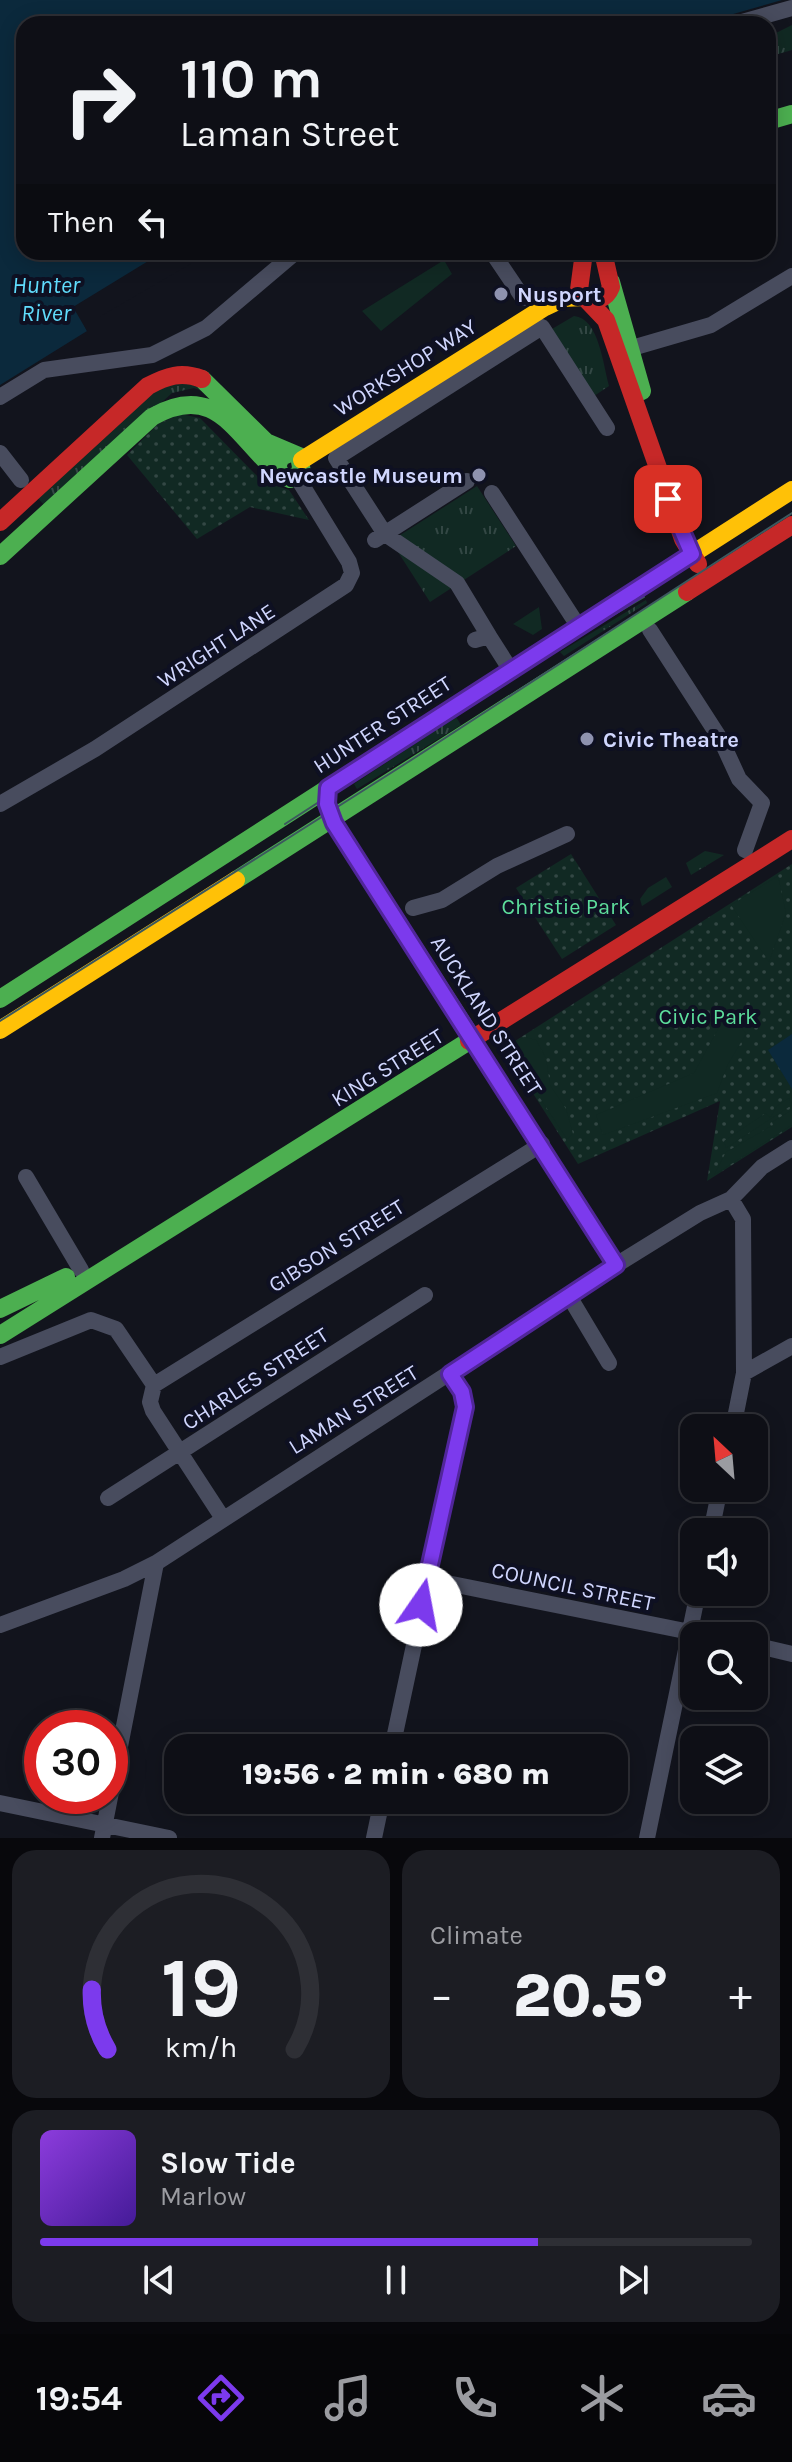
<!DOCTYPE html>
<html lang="en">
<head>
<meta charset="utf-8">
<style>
	body { margin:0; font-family:Karla,sans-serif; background:#1c1d23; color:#f1f3f6; height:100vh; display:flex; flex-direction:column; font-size:30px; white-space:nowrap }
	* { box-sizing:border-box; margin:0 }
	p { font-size:26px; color:#9b9ca1 }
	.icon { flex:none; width:44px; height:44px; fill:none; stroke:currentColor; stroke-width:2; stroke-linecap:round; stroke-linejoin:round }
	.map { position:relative; height:1838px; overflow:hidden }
	.side { display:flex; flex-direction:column; gap:12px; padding:12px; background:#08080c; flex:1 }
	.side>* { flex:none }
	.top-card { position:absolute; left:16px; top:16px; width:760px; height:244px; border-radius:24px; box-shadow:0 4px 20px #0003,0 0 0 2px #2e2f35; background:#0e0f16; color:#f1f3f6; overflow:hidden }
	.needle { width:52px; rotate:334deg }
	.buttons { position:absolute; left:680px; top:1414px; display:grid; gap:16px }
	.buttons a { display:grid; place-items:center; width:88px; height:88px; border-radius:16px; background:#0e0f16; box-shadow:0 4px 20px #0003,0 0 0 2px #2e2f35; font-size:40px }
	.speed { position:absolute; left:24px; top:1710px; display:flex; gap:16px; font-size:40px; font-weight:700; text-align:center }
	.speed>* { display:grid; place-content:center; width:104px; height:104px; border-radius:50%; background:#0e0f16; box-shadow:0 4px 20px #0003,0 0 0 2px #2e2f35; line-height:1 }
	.speed .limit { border:12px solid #d22; background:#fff; color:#111 }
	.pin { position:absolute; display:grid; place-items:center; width:68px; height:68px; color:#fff; margin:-34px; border-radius:16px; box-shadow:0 4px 12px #0006 }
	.me { position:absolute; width:88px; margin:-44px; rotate:12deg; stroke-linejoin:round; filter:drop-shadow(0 0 6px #0008) }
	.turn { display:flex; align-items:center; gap:28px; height:168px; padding:0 32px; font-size:36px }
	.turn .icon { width:104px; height:104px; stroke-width:2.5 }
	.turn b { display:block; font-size:56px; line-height:68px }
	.then { display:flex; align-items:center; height:76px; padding:0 32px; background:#0003; gap:16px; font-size:30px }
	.big { font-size:60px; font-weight:800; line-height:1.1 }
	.side .card { flex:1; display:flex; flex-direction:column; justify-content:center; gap:12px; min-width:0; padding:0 28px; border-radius:24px; background:#1c1d23 }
	.side .dial { align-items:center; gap:0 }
	.dial svg { height:208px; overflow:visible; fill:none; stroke:#2e2f35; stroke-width:7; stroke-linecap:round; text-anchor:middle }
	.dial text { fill:#f1f3f6; stroke:none }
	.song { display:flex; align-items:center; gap:24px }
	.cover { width:96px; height:96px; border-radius:12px; background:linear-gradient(135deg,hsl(270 70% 55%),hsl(260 70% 35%)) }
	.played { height:8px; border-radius:4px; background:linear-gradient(90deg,#7c3aed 70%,#2e2f35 70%) }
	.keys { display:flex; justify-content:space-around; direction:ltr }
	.heat { display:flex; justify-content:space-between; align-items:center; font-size:44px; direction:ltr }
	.side .tiles { flex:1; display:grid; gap:12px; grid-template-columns:1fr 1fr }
	.card:last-child { grid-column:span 2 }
	.trip { position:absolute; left:164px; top:1734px; width:464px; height:80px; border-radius:24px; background:#0e0f16; box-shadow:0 4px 20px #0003,0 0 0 2px #2e2f35; font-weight:800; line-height:80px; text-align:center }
	.tabs { display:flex; height:128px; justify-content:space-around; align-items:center; background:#060609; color:#9b9ca1 }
	.tabs .icon { width:56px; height:56px }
	.tabs .on { color:#7c3aed }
	.tabs b { font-size:36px; color:#f1f3f6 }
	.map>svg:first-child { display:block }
	.grass { fill:url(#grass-tufts) }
	.park { fill:url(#park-dots) }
	.garden { fill:#112923 }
	.water { fill:#0b293c }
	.pier { fill:#12141d }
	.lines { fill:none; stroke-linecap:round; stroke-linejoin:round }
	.street { stroke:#484c5e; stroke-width:16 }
	.fast { stroke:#4caf50; stroke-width:18 }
	.slow { stroke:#ffc107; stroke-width:18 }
	.jam { stroke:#c62828; stroke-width:18 }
	.tram { stroke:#3c585e; stroke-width:2 }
	.route-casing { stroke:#51269a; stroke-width:20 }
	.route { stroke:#7c3aed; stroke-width:14 }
	.poi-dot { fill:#8e92af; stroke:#0e1022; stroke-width:3 }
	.labels { text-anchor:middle; stroke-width:8; stroke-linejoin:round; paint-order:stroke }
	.poi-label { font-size:22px; font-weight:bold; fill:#d0d6fe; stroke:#0e1022; text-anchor:start }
	.street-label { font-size:22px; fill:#d0d6fe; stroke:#0e1022 }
	.park-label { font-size:22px; fill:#5ddd9c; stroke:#0e1022 }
	.water-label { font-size:24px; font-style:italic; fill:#60dcfc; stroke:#0e1022 }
</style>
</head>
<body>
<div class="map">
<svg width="792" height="1838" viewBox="0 0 792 1838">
	<defs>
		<pattern id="grass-tufts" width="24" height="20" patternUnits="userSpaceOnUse" patternTransform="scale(2)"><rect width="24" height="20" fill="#112923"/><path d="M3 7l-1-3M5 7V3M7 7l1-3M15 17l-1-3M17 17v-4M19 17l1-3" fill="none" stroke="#334744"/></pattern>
		<pattern id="park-dots" width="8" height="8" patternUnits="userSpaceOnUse" patternTransform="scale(2)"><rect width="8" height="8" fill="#112923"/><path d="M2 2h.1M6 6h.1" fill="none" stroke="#334744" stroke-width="1.8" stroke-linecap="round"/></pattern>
	</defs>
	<rect width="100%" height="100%" fill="#12141d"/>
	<path class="grass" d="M 792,25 L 792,50 L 768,57 L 768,37 Z
		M 574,316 C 599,318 603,365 609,386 L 594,396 L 552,329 Z
		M 178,376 L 207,393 L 194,388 L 172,393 L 46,507 L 35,495 L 153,387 Z
		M 477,486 L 516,546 L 430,602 L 391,541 Z
		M 646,600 L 647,603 L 564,656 L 560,652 Z
		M 456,717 L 461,725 L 357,789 L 354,784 Z
		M 705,851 L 724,855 L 691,875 L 686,863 Z
		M 666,877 L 672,887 L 642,906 L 640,899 L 648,888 Z"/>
	<path class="park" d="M 180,414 L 200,418 L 262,481 L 289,490 L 309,520 L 250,507 L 197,539 L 127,455 L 158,424 Z
		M 571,854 L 616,925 L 562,959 L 516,888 Z
		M 792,864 L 792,1127 L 707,1181 L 720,1101 L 578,1164 L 504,1048 Z"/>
	<path class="garden" d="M 444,260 L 452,274 L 381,331 L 362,311 Z
		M 539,607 L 542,629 L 533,635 L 513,624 Z
		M 778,876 L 786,913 L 769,962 L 731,905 Z
		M 732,1012 L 746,1034 L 728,1064 L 717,1093 L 603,1135 L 596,1115 L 694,1073 L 723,1020 Z
		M 524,1037 L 536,1040 L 546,1058 L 550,1085 L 566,1109 L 573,1134 L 567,1139 L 507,1048 Z
		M 789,1098 L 792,1105 L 726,1148 L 724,1141 L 766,1113 L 770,1118 L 777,1106 Z
		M 792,1110 L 792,1125 L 714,1175 L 726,1152 L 773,1125 L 772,1122 Z"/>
	<path class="water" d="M 0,0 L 782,0 L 698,24 L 24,24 L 24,252 L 207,252 L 84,325 L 87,331 L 0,385 Z
		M 792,1034 L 792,1089 L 768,1050 Z"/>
	<path class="pier" d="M 163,252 L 211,252 L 101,316 L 87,331 L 73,307 Z"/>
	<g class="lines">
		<path class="street" d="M 735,24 L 792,8
			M 492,252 L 523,298
			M 632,348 L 711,325 L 792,276
			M 0,397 L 44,370 L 152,355 L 206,328 L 296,252
			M 0,453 L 21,480
			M 492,493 L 573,618
			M 375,540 L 467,481
			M 650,630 L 721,740 L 739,779 L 762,803 L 745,850
			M 489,636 L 457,583 L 385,534 L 336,458 L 542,327 L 607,428
			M 475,640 L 489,636 L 510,669
			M 0,804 L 95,749 L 346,585 L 352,573 L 349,562 L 297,477
			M 413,908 L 442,900 L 497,866 L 567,834
			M 474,1041 L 616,1265
			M 26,1177 L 81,1270
			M 731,1199 L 743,1219 L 744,1373 L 733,1428
			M 569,1296 L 609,1363
			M 0,1357 L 91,1320 L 116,1329 L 154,1385
			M 744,1373 L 792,1346
			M 154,1385 L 542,1144
			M 154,1385 L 150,1402 L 153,1411 L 222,1517
			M 108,1498 L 425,1295
			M 711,1532 L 720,1488
			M 427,1579 L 710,1636
			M 0,1625 L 124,1579 L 156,1563 L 616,1265 L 700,1213 L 731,1199 L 762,1167 L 792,1148
			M 754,1645 L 792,1654
			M 392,1748 L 465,1407 L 462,1392 L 450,1374
			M 0,1803 L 169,1838
			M 102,1838 L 156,1563
			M 374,1838 L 382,1800
			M 647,1838 L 698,1592"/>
		<path class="fast" d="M 768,121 L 792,114
			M 611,282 L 642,391
			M 202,379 L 266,442 L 299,456 L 302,472 L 290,479 L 281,475 L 277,466 L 281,457 L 290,453
			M 0,556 L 152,417 C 219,379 236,439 283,477
			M 327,805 L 334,823 L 474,1041
			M 236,880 L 687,592
			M 0,999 L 468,698
			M 0,1309 L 66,1277
			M 0,1335 L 469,1041"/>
		<path class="slow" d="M 302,460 L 545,307 L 564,298 L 583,297
			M 468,698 L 792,490
			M 0,1030 L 236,880"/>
		<path class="jam" d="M 584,252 L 579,290 L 583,297 C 595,302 606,300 611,287 L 603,252
			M 586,299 L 606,320 L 683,539 L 698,564
			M 0,522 L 148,386 C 167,376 181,371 202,379
			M 687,592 L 792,525
			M 469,1041 L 792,839"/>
		<path class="tram" d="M 285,824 L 547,654 L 644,597
			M 0,1021 L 405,764 L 792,513"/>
	</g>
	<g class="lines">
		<g class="route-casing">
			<path id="route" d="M 421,1605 L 465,1407 L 462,1392 L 450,1374 L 616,1265 L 334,823 L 327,804 L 328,788 L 692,554 L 668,499"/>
		</g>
		<use href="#route" class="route"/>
	</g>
	<g class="poi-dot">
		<circle cx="501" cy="294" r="8"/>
		<circle cx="479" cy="475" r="8"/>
		<circle cx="587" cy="739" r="8"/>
	</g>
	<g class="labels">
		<g class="poi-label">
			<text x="517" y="302">Nusport</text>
			<text x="463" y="483" text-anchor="end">Newcastle Museum</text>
			<text x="603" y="747">Civic Theatre</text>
		</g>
		<g class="street-label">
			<text transform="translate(405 367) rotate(-32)" y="8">WORKSHOP WAY</text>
			<text transform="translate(216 645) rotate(-33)" y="8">WRIGHT LANE</text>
			<text transform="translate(382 724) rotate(-33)" y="8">HUNTER STREET</text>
			<text transform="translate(487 1015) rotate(57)" y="8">AUCKLAND STREET</text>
			<text transform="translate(387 1067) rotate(-32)" y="8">KING STREET</text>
			<text transform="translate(336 1245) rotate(-32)" y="8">GIBSON STREET</text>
			<text transform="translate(255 1378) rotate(-33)" y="8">CHARLES STREET</text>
			<text transform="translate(353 1409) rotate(-32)" y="8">LAMAN STREET</text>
			<text transform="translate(573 1586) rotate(12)" y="8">COUNCIL STREET</text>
		</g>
		<g class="park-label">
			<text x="566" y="914">Christie Park</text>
			<text x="708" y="1024">Civic Park</text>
		</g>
		<g class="water-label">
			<text x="46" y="293">Hunter<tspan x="46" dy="28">River</tspan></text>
		</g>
	</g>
</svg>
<div class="buttons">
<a><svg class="needle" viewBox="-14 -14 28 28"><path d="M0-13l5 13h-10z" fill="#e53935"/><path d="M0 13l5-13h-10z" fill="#9b9ca1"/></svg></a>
<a><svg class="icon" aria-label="sound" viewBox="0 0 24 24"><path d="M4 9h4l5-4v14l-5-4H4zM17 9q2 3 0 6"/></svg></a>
<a><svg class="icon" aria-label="search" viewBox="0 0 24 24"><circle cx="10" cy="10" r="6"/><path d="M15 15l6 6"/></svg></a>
<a><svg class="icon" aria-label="layers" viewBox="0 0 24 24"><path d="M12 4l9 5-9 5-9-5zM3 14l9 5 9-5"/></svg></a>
</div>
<div class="speed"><div class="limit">30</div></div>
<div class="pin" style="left:668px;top:499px;background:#d93025"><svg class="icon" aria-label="arrive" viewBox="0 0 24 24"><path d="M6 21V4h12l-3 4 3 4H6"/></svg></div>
<svg class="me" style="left:421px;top:1605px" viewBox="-20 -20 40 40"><circle r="19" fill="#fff"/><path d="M0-13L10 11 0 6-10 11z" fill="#7c3aed"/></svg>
<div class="trip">19:56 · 2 min · 680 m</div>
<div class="top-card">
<div class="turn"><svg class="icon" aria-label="right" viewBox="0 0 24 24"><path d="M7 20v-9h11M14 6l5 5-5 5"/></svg><div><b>110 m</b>Laman Street</div></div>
<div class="then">Then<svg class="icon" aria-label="left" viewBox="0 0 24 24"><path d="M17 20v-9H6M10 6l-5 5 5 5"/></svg></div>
</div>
</div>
<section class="side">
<div class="tiles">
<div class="card dial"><svg viewBox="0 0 100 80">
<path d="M14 69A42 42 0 1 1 86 69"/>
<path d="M14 69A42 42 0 0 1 8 46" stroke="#7c3aed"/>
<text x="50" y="56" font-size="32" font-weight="700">19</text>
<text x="50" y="72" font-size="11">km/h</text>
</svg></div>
<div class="card"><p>Climate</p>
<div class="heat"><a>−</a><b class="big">20.5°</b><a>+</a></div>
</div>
<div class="card">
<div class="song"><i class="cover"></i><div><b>Slow Tide</b><p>Marlow</p></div></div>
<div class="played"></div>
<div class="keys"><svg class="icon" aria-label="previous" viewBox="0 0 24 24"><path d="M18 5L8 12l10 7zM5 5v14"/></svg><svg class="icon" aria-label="pause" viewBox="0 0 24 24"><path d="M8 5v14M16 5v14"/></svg><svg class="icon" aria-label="next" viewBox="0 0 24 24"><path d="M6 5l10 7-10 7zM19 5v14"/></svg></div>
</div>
</div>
</section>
<nav class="tabs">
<b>19:54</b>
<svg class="icon on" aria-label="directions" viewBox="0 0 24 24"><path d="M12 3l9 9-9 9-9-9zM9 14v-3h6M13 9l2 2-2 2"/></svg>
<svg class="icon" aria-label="music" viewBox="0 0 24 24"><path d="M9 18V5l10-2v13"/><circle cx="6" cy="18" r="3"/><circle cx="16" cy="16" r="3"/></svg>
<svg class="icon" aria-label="phone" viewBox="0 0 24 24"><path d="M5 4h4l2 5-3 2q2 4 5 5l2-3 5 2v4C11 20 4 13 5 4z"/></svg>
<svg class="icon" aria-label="climate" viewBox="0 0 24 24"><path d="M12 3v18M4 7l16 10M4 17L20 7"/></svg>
<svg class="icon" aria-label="car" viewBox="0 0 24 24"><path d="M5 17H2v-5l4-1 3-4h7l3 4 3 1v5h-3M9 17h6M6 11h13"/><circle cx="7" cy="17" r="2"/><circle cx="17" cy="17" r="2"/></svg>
</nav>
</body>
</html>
